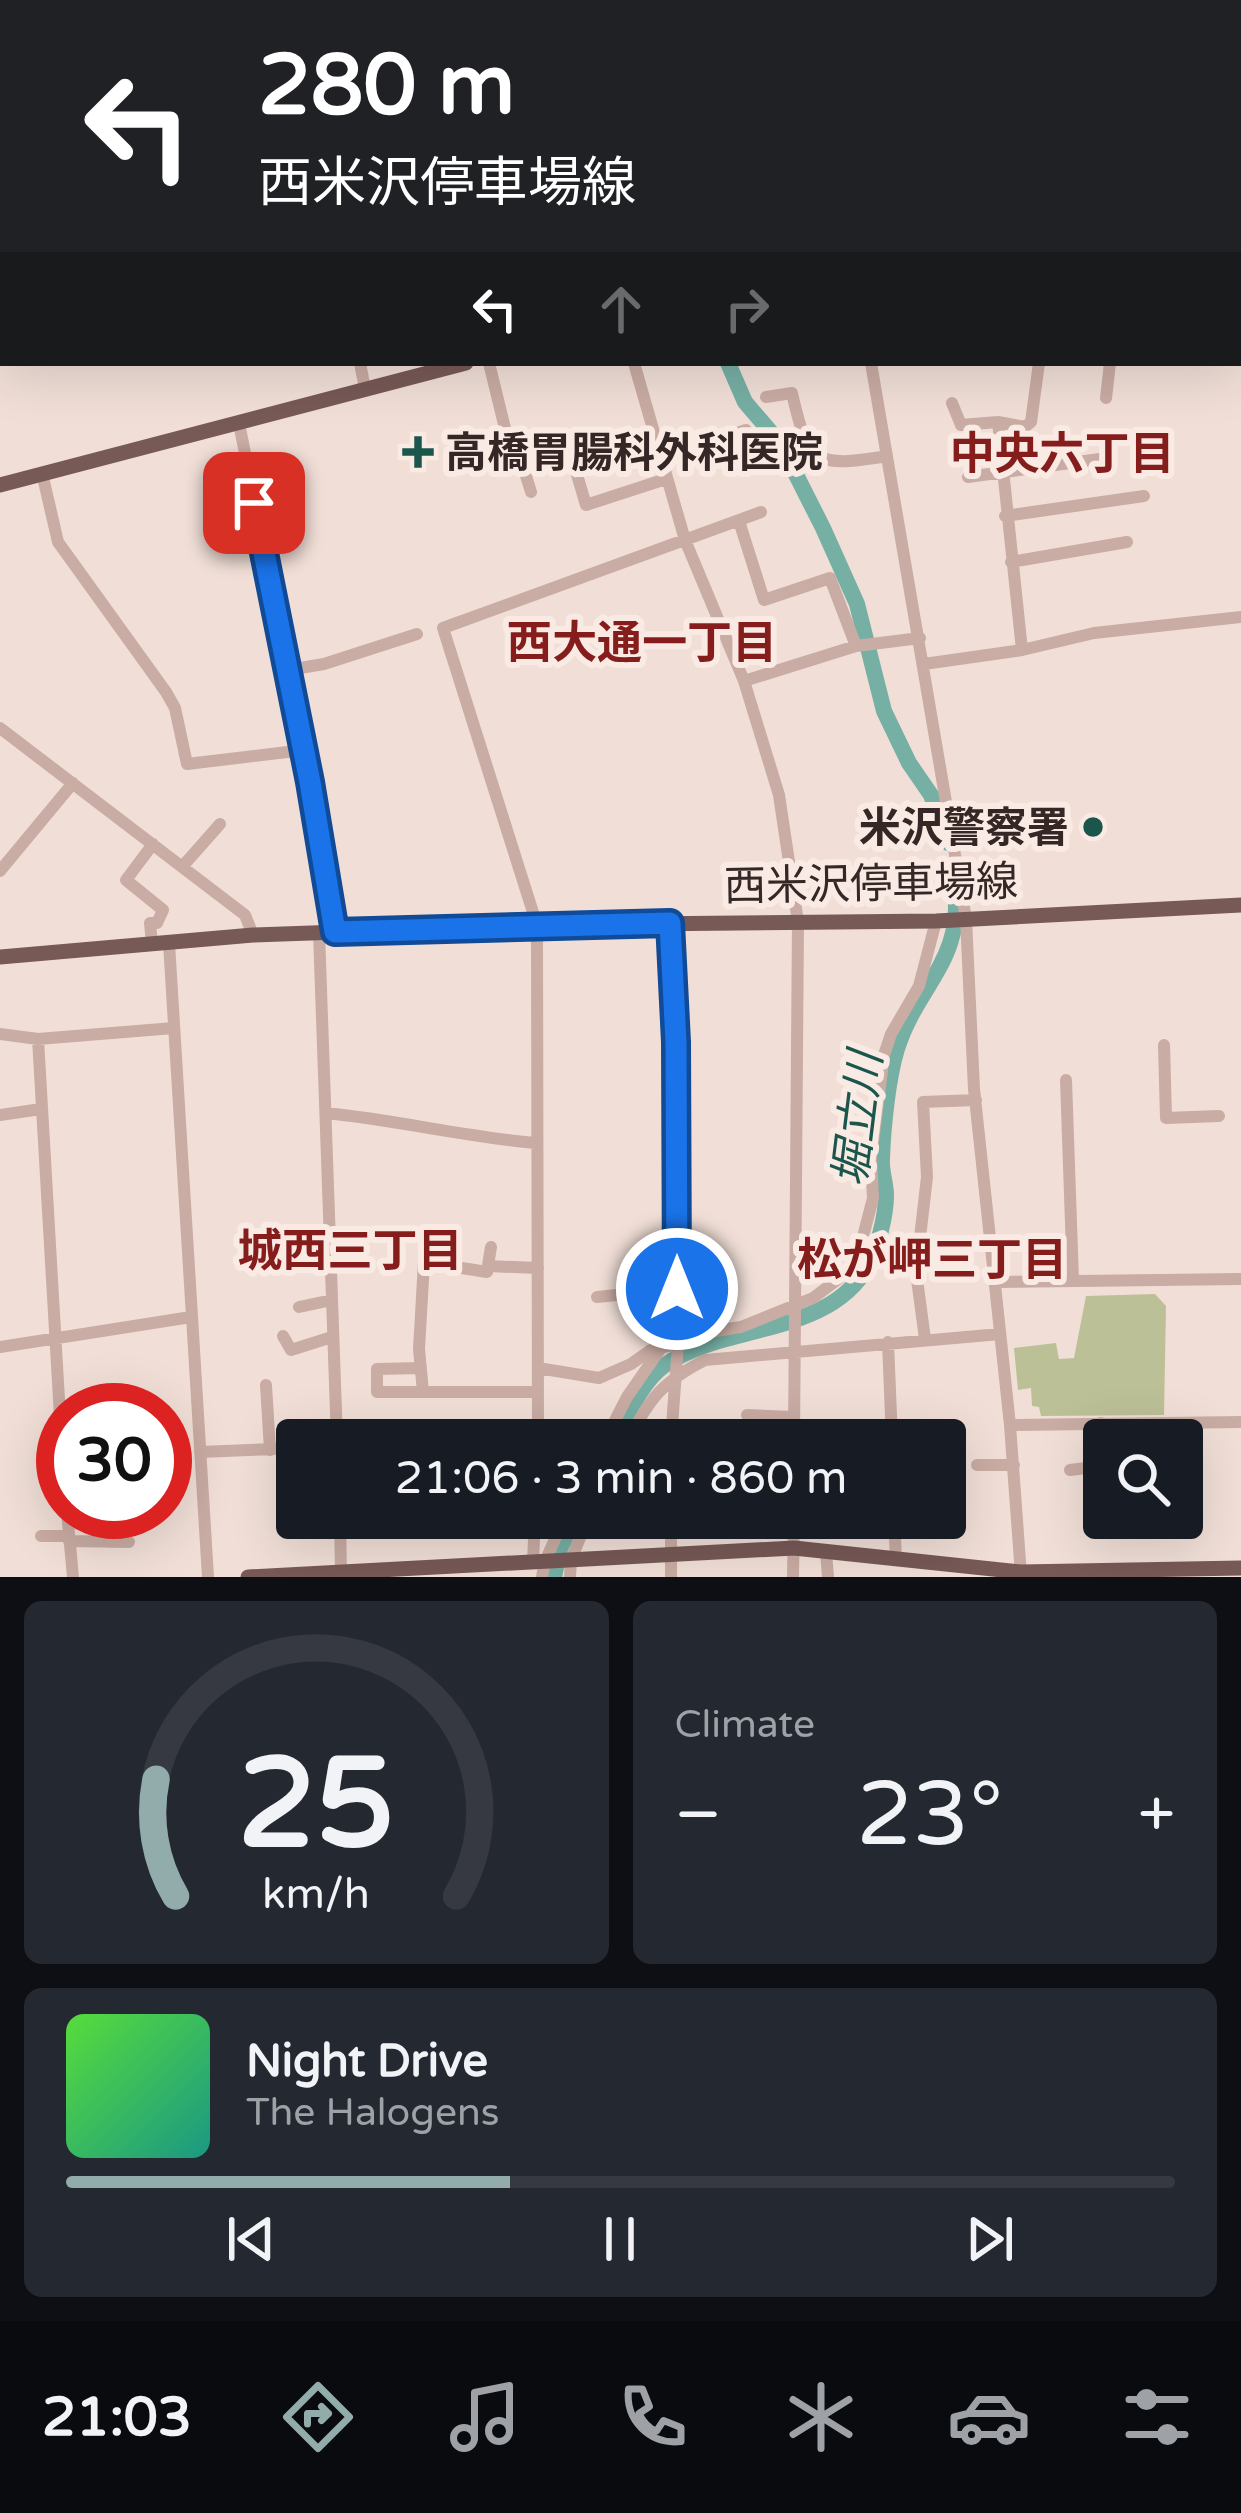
<!DOCTYPE html>
<html lang="en">
<head>
<meta charset="utf-8">
<style>
	body { margin:0; font-family:"Varela Round","Noto Sans JP",sans-serif; background:#242831; color:#f1f3f6; height:100vh; display:flex; flex-direction:column; font-size:45px; white-space:nowrap }
	* { box-sizing:border-box; margin:0 }
	p { font-size:39px; color:#9ea1a6 }
	.icon { flex:none; width:66px; height:66px; fill:none; stroke:currentColor; stroke-width:2; stroke-linecap:round; stroke-linejoin:round }
	.map { position:relative; height:1577px; overflow:hidden }
	.sheet { display:flex; flex-direction:column; gap:24px; padding:24px; background:#0d0f14; flex:1 }
	.sheet>* { flex:none }
	.banner { position:absolute; left:0px; top:0px; width:1242px; height:366px; box-shadow:0 12px 48px #0002; background:#202124; color:#fff; overflow:hidden }
	.fabs { position:absolute; left:1083px; top:1419px; display:grid; gap:24px }
	.fabs a { display:grid; place-items:center; width:120px; height:120px; border-radius:12px; background:#171b24; box-shadow:0 12px 48px #0002; font-size:60px }
	.speed { position:absolute; left:36px; top:1383px; display:flex; gap:24px; font-size:60px; font-weight:700; text-align:center }
	.speed>* { display:grid; place-content:center; width:156px; height:156px; border-radius:50%; background:#171b24; box-shadow:0 12px 48px #0002; line-height:1 }
	.speed .limit { border:18px solid #d22; background:#fff; color:#111 }
	.pin { position:absolute; display:grid; place-items:center; width:102px; height:102px; color:#fff; margin:-51px; border-radius:24px; box-shadow:0 6px 18px #0006 }
	.me { position:absolute; width:132px; margin:-66px; rotate:0deg; stroke-linejoin:round; filter:drop-shadow(0 0 9px #0008) }
	.turn { display:flex; align-items:center; gap:42px; height:252px; padding:0 60px; font-size:54px }
	.turn .icon { width:156px; height:156px; stroke-width:2.5 }
	.turn b { display:block; font-size:84px; line-height:102px }
	.lanes { display:flex; align-items:center; height:114px; padding:0 60px; background:#0003; justify-content:center; gap:60px; direction:ltr }
	.lanes .off { opacity:.35 }
	.big { font-size:90px; font-weight:600; line-height:1.1 }
	.sheet .widget { flex:1; display:flex; flex-direction:column; justify-content:center; gap:18px; min-width:0; padding:0 42px; border-radius:18px; background:#242831 }
	.sheet .dial { align-items:center; gap:0 }
	.dial svg { height:312px; overflow:visible; fill:none; stroke:#363941; stroke-width:7; stroke-linecap:round; text-anchor:middle }
	.dial text { fill:#f1f3f6; stroke:none }
	.song { display:flex; align-items:center; gap:36px }
	.cover { width:144px; height:144px; border-radius:18px; background:linear-gradient(135deg,hsl(110 70% 55%),hsl(170 70% 35%)) }
	.played { height:12px; border-radius:6px; background:linear-gradient(90deg,#91acaa 40%,#363941 40%) }
	.keys { display:flex; justify-content:space-around; direction:ltr }
	.heat { display:flex; justify-content:space-between; align-items:center; font-size:66px; direction:ltr }
	.sheet .tiles { flex:1; display:grid; gap:24px; grid-template-columns:1fr 1fr }
	.widget:last-child { grid-column:span 2 }
	.trip { position:absolute; left:276px; top:1419px; width:690px; height:120px; border-radius:12px; background:#171b24; box-shadow:0 12px 48px #0002; font-weight:600; line-height:120px; text-align:center }
	.menu { display:flex; height:192px; justify-content:space-around; align-items:center; background:#090b0e; color:#9ea1a6 }
	.menu .icon { width:84px; height:84px }
	.menu .active { color:#91acaa }
	.menu b { font-size:54px; color:#f1f3f6 }
	.map>svg:first-child { display:block }
	.green { fill:#bcc097 }
	.lines { fill:none; stroke-linecap:round; stroke-linejoin:round }
	.river { stroke:#76afa4; stroke-width:16 }
	.minor { stroke:#c9aca3; stroke-width:12 }
	.major { stroke:#775956; stroke-width:15 }
	.route-casing { stroke:#114b97; stroke-width:30 }
	.route { stroke:#1a73e8; stroke-width:21 }
	.poi-dot { fill:#1b564c; stroke:#f9eae4; stroke-width:4.5 }
	.labels { text-anchor:middle; stroke-width:12; stroke-linejoin:round; paint-order:stroke }
	.poi-label { font-size:42px; font-weight:bold; fill:#342725; stroke:#f9eae4; text-anchor:start }
	.street-label { font-size:42px; fill:#342725; stroke:#f9eae4 }
	.neighbourhood-label { font-size:45px; font-weight:bold; fill:#851d1d; stroke:#f9eae4 }
	.water-label { font-size:45px; font-style:italic; fill:#1b564c; stroke:#f9eae4 }
</style>
</head>
<body>
<div class="map">
<svg width="1241" height="1577" viewBox="0 0 1241 1577">
	<rect width="100%" height="100%" fill="#f1dfd7"/>
	<path class="green" d="M 1155,1294 L 1166,1306 L 1164,1415 L 1041,1416 L 1039,1407 L 1032,1406 L 1031,1388 L 1018,1390 L 1014,1348 L 1056,1343 L 1059,1359 L 1074,1358 L 1086,1296 Z"/>
	<g class="lines">
		<path class="river" d="M 846,3 L 849,0
			M 728,363 L 745,402 L 780,443 L 823,528 L 857,604 L 884,711 L 909,763 L 931,795 L 948,843
			M 614,1440 C 627,1416 642,1381 665,1365 C 725,1323 828,1337 868,1266 C 878,1247 886,1216 886,1195 C 886,1183 881,1171 882,1159 C 883,1128 888,1078 897,1049 C 917,984 967,960 954,880
			M 554,1577 L 560,1549 L 574,1518"/>
		<path class="minor" d="M 175,0 L 176,3
			M 736,0 L 736,3
			M 814,3 L 817,0
			M 886,3 L 889,0
			M 1222,3 L 1222,0
			M 0,40 L 3,40
			M 0,80 L 3,80
			M 0,168 L 3,171
			M 0,218 L 3,218
			M 1239,258 L 1241,258
			M 0,333 L 3,332
			M 360,363 L 365,389
			M 489,363 L 512,457 L 522,463 L 531,492
			M 634,363 L 685,540 L 744,681 L 779,795 L 798,922 L 794,1440
			M 871,363 L 966,919 L 974,1089 L 1010,1425 L 1021,1575
			M 766,397 L 792,393 C 808,464 815,468 887,456
			M 1106,398 L 1110,363
			M 952,403 L 961,425 L 998,422 L 1025,427 L 1031,422 L 1039,363
			M 998,422 L 1022,650
			M 239,423 L 304,750 L 335,932
			M 663,458 L 746,430
			M 575,468 L 586,505 L 666,479
			M 42,473 L 58,542 L 166,692 L 175,708 L 187,764 L 304,750
			M 968,477 L 1107,458
			M 1005,516 L 1144,496
			M 739,521 L 764,600 L 830,578 L 856,646
			M 1011,562 L 1127,542
			M 924,664 L 1022,650 L 1094,633 L 1241,617
			M 288,670 L 324,664 L 417,634
			M 744,681 L 856,646 L 920,638
			M 0,728 L 245,915 L 253,935
			M 182,867 L 220,824
			M 0,871 L 73,783
			M 670,923 L 676,1042 L 678,1344 L 671,1440
			M 319,933 L 337,1440
			M 169,943 L 208,1577
			M 152,944 L 150,923 L 157,923 L 163,910 L 126,880 L 153,844
			M 0,1034 L 38,1039 L 174,1028
			M 38,1039 L 63,1468
			M 1164,1045 L 1166,1118 L 1219,1116
			M 1066,1080 L 1073,1280
			M 326,1113 C 397,1120 465,1137 536,1143
			M 0,1115 L 41,1109
			M 424,1262 L 425,1234
			M 488,1266 L 538,1268
			M 996,1282 L 1241,1279
			M 597,1297 L 677,1289
			M 299,1307 L 332,1300
			M 283,1336 L 291,1350 L 332,1337
			M 678,1337 L 741,1327 L 813,1298 L 845,1274 L 857,1260 L 873,1198 L 871,1158 L 884,1055 L 891,1034 L 919,986 L 936,921
			M 925,1339 L 916,1272 L 927,1177 L 923,1102 L 976,1100
			M 888,1342 L 892,1440
			M 0,1347 L 191,1317
			M 421,1368 L 377,1369 L 377,1392 L 538,1392
			M 538,1368 L 599,1378 L 631,1364 L 651,1350 L 678,1344
			M 266,1385 L 270,1450
			M 423,1392 L 419,1349 L 424,1262 L 487,1272 L 491,1247
			M 747,1415 L 793,1417
			M 1010,1425 L 1241,1422
			M 538,1440 L 537,925 L 443,628 L 761,512
			M 605,1440 L 627,1397 L 661,1348
			M 628,1440 C 650,1398 662,1382 705,1360 L 1000,1334
			M 200,1452 L 297,1448
			M 977,1465 L 1014,1465
			M 1070,1470 L 1103,1466 L 1101,1423
			M 67,1512 L 73,1577
			M 340,1518 L 341,1572
			M 671,1518 L 671,1577
			M 894,1518 L 896,1559
			M 41,1536 L 69,1536
			M 69,1541 L 129,1542
			M 826,1552 L 828,1577
			M 533,1562 L 535,1518
			M 542,1577 L 545,1562 L 564,1518
			M 570,1577 L 571,1560 L 588,1518
			M 793,1577 L 794,1518"/>
		<path class="major" d="M 521,0 L 521,3
			M 1239,338 L 1241,338
			M 0,485 L 466,363
			M 0,957 L 253,935 L 537,925 L 936,921 L 1241,905
			M 248,1577 L 794,1548 L 1021,1572 L 1241,1568"/>
	</g>
	<g class="lines">
		<g class="route-casing">
			<path id="route" d="M 254,503 L 310,782 L 335,932 L 670,923 L 676,1042 L 677,1289"/>
		</g>
		<use href="#route" class="route"/>
	</g>
	<g class="poi-dot">
		<path d="M412 434h12v12h12v12h-12v12h-12v-12h-12v-12h12z"/>
		<circle cx="1093" cy="827" r="12"/>
	</g>
	<g class="labels">
		<g class="poi-label">
			<text x="445" y="467">高橋胃腸科外科医院</text>
			<text x="1069" y="842" text-anchor="end">米沢警察署</text>
		</g>
		<g class="street-label">
			<text transform="translate(871 883) rotate(-1)" y="15">西米沢停車場線</text>
		</g>
		<g class="neighbourhood-label">
			<text x="1062" y="469">中央六丁目</text>
			<text x="642" y="658">西大通一丁目</text>
			<text x="350" y="1266">城西三丁目</text>
			<text x="932" y="1275">松が岬三丁目</text>
		</g>
		<g class="water-label">
			<text transform="translate(857 1119) rotate(-83)" y="16">堀立川</text>
		</g>
	</g>
</svg>
<div class="fabs">
<a><svg class="icon" aria-label="search" viewBox="0 0 24 24"><circle cx="10" cy="10" r="6"/><path d="M15 15l6 6"/></svg></a>
</div>
<div class="speed"><div class="limit">30</div></div>
<div class="pin" style="left:254px;top:503px;background:#d93025"><svg class="icon" aria-label="arrive" viewBox="0 0 24 24"><path d="M6 21V4h12l-3 4 3 4H6"/></svg></div>
<svg class="me" style="left:677px;top:1289px" viewBox="-20 -20 40 40"><circle r="17" fill="#1a73e8" stroke="#fff" stroke-width="3"/><path d="M0-11L8 9 0 5-8 9z" fill="#fff"/></svg>
<div class="trip">21:06 · 3 min · 860 m</div>
<div class="banner">
<div class="turn"><svg class="icon" aria-label="left" viewBox="0 0 24 24"><path d="M17 20v-9H6M10 6l-5 5 5 5"/></svg><div><b>280 m</b>西米沢停車場線</div></div>
<div class="lanes"><svg class="icon" aria-label="left" viewBox="0 0 24 24"><path d="M17 20v-9H6M10 6l-5 5 5 5"/></svg><svg class="icon off" aria-label="ahead" viewBox="0 0 24 24"><path d="M12 20V5M6 11l6-6 6 6"/></svg><svg class="icon off" aria-label="right" viewBox="0 0 24 24"><path d="M7 20v-9h11M14 6l5 5-5 5"/></svg></div>
</div>
</div>
<section class="sheet">
<div class="tiles">
<div class="widget dial"><svg viewBox="0 0 100 80">
<path d="M14 69A42 42 0 1 1 86 69"/>
<path d="M14 69A42 42 0 0 1 9 39" stroke="#91acaa"/>
<text x="50" y="56" font-size="32" font-weight="700">25</text>
<text x="50" y="72" font-size="11">km/h</text>
</svg></div>
<div class="widget"><p>Climate</p>
<div class="heat"><a>−</a><b class="big">23°</b><a>+</a></div>
</div>
<div class="widget">
<div class="song"><i class="cover"></i><div><b>Night Drive</b><p>The Halogens</p></div></div>
<div class="played"></div>
<div class="keys"><svg class="icon" aria-label="previous" viewBox="0 0 24 24"><path d="M18 5L8 12l10 7zM5 5v14"/></svg><svg class="icon" aria-label="pause" viewBox="0 0 24 24"><path d="M8 5v14M16 5v14"/></svg><svg class="icon" aria-label="next" viewBox="0 0 24 24"><path d="M6 5l10 7-10 7zM19 5v14"/></svg></div>
</div>
</div>
</section>
<nav class="menu">
<b>21:03</b>
<svg class="icon active" aria-label="directions" viewBox="0 0 24 24"><path d="M12 3l9 9-9 9-9-9zM9 14v-3h6M13 9l2 2-2 2"/></svg>
<svg class="icon" aria-label="music" viewBox="0 0 24 24"><path d="M9 18V5l10-2v13"/><circle cx="6" cy="18" r="3"/><circle cx="16" cy="16" r="3"/></svg>
<svg class="icon" aria-label="phone" viewBox="0 0 24 24"><path d="M5 4h4l2 5-3 2q2 4 5 5l2-3 5 2v4C11 20 4 13 5 4z"/></svg>
<svg class="icon" aria-label="climate" viewBox="0 0 24 24"><path d="M12 3v18M4 7l16 10M4 17L20 7"/></svg>
<svg class="icon" aria-label="car" viewBox="0 0 24 24"><path d="M5 17H2v-5l4-1 3-4h7l3 4 3 1v5h-3M9 17h6M6 11h13"/><circle cx="7" cy="17" r="2"/><circle cx="17" cy="17" r="2"/></svg>
<svg class="icon" aria-label="filters" viewBox="0 0 24 24"><path d="M4 7h16M4 17h16"/><circle cx="9" cy="7" r="2"/><circle cx="15" cy="17" r="2"/></svg>
</nav>
</body>
</html>
